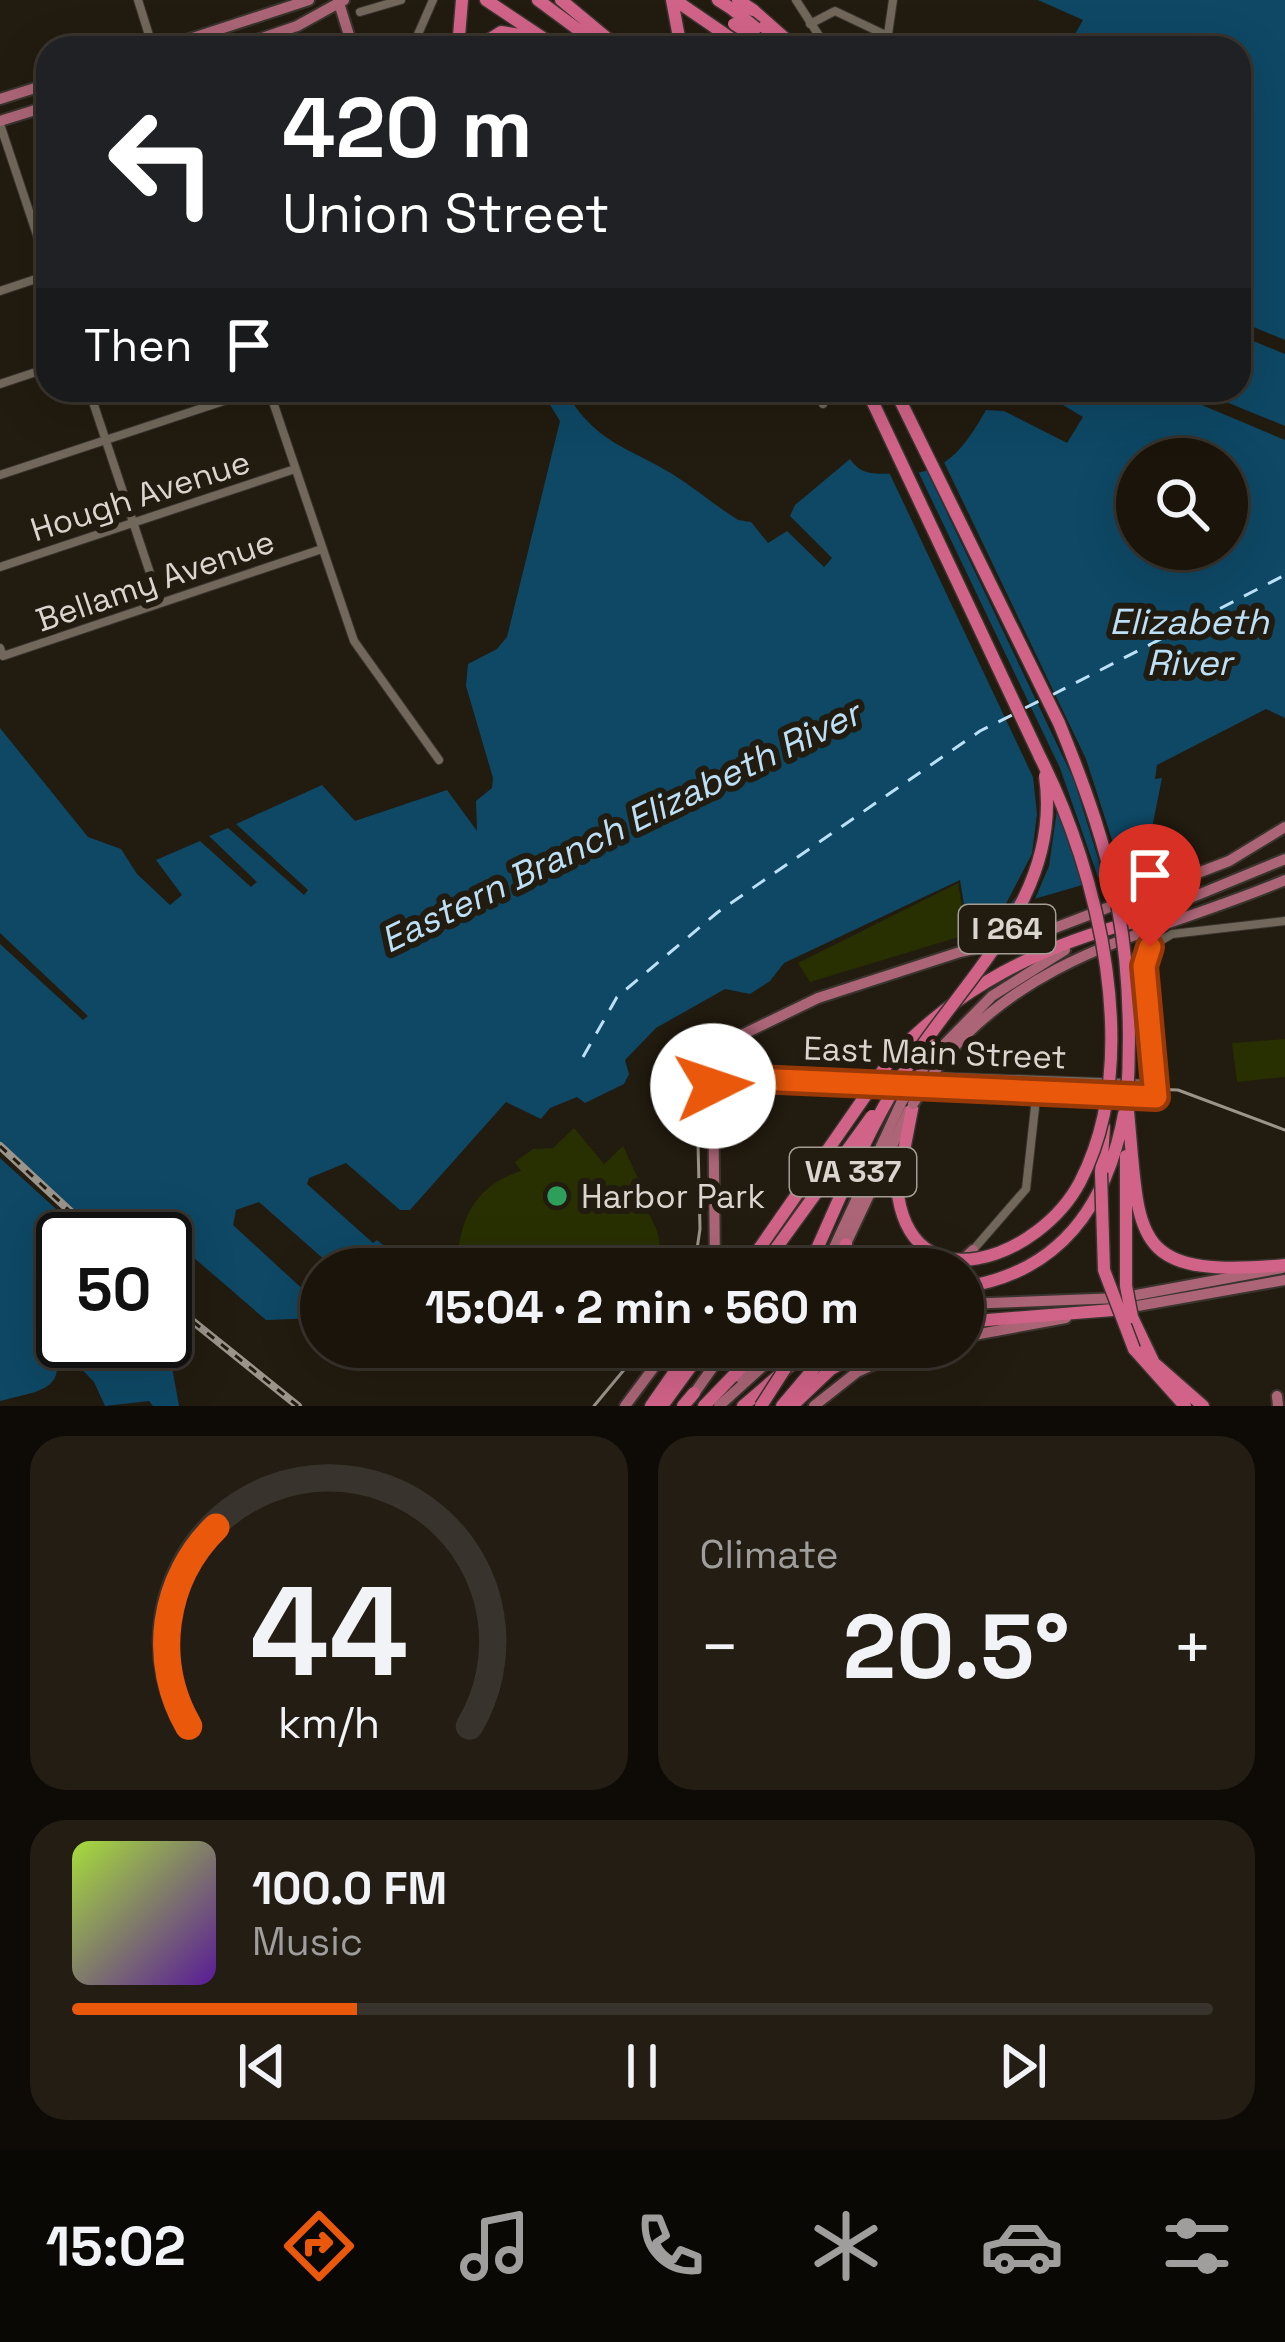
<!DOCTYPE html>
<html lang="en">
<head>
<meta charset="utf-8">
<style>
	body { margin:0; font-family:"Space Grotesk",sans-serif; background:#231d14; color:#f1f3f6; height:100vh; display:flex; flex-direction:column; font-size:45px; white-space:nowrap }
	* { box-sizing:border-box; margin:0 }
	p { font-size:39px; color:#9f9e9d }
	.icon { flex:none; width:66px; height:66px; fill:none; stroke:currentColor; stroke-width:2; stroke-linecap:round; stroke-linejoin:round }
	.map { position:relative; height:1406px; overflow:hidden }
	.sheet { display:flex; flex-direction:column; gap:30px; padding:30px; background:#0e0b06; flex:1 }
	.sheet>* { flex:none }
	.banner { position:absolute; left:36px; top:36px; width:1215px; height:366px; border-radius:36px; box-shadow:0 12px 48px #0002,0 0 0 3px #38332c; background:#202124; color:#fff; overflow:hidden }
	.controls { position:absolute; left:1116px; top:438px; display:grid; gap:24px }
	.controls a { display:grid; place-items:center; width:132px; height:132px; border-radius:50%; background:#1a140b; box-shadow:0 12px 48px #0002,0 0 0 3px #38332c; font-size:60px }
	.speed { position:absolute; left:36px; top:1212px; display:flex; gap:24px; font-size:60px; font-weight:700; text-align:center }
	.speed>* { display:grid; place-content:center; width:156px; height:156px; border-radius:50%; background:#1a140b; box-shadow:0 12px 48px #0002,0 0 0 3px #38332c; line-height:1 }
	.speed .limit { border:6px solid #111; border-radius:18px; background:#fff; color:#111 }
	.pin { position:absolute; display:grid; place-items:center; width:102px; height:102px; color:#fff; margin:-123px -51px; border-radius:50% 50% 50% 0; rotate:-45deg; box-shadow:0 0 12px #0007 }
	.pin .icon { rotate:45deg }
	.me { position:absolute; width:132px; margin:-66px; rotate:86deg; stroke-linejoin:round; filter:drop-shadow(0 0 9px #0008) }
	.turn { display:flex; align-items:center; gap:42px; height:252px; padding:0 48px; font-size:54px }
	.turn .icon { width:156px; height:156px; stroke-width:2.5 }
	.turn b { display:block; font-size:84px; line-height:102px }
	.then { display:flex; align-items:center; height:114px; padding:0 48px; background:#0003; gap:24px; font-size:45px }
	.big { font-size:90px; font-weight:700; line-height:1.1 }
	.sheet .card { flex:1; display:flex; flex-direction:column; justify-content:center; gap:18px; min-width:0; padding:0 42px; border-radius:36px; background:#231d14 }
	.sheet .dial { align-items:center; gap:0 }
	.dial svg { height:312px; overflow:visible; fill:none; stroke:#38332c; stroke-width:7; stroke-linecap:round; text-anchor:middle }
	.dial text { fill:#f1f3f6; stroke:none }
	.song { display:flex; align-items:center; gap:36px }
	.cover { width:144px; height:144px; border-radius:18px; background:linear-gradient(135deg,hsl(80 70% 55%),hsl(270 70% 35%)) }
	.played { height:12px; border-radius:6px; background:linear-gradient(90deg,#ea580c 25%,#38332c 25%) }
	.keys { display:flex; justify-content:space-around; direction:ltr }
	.heat { display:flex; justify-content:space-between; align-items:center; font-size:66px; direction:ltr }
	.sheet .tiles { flex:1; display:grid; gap:30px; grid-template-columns:1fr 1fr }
	.card:last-child { grid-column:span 2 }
	.trip { position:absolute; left:300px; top:1248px; width:684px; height:120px; border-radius:60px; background:#1a140b; box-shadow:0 12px 48px #0002,0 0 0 3px #38332c; font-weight:700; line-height:120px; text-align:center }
	.dock { display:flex; height:192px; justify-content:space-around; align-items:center; background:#0a0804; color:#9f9e9d }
	.dock .icon { width:84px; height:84px }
	.dock .on { color:#ea580c }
	.dock b { font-size:54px; color:#f1f3f6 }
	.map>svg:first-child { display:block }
	.green { fill:#282f01 }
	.water { fill:#0e4865; fill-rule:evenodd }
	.pier { fill:#221b0f }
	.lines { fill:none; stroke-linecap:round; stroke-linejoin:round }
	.ferry { stroke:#bce0f7; stroke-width:3; stroke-dasharray:15 12; stroke-linecap:butt }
	.minor-casing { stroke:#39342e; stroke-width:10 }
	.major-casing { stroke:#39342e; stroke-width:14 }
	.highway-casing { stroke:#39342e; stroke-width:15 }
	.minor { stroke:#71685b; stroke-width:8 }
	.major { stroke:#ab6576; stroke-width:10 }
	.highway { stroke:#d16388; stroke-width:12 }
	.tram { stroke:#9a948b; stroke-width:3 }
	.rail-casing { stroke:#9a948b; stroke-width:8 }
	.rail { stroke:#221b0f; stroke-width:3; stroke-dasharray:9; stroke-linecap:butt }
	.major-bridge-casing { stroke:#39342e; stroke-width:14; stroke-linecap:butt }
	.highway-bridge-casing { stroke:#39342e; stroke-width:15; stroke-linecap:butt }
	.major-bridge { stroke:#ab6576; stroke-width:10 }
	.highway-bridge { stroke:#d16388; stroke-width:12 }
	.route-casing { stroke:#983908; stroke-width:30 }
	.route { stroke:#ea580c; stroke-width:21 }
	.leisure-dot { fill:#2e9e5b; stroke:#221b0f; stroke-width:4.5 }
	.labels { text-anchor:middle; stroke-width:12; stroke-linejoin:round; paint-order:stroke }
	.shield { fill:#221b0f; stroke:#a39d95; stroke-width:3 }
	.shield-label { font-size:30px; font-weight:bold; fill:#dad5ce }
	.street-label { font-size:33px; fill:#dad5ce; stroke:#221b0f }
	.poi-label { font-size:33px; fill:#dad5ce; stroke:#221b0f; text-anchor:start }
	.water-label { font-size:36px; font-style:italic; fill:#bce0f7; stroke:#221b0f }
</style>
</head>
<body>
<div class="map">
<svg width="1285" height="1406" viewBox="0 0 1285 1406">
	<rect width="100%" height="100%" fill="#221b0f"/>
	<path class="green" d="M 958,883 L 966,928 L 959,937 L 810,982 L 798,963 Z
		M 1285,1039 L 1285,1077 L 1237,1082 L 1232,1043 Z
		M 574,1128 L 604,1164 L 623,1146 L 643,1189 L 633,1196 C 655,1218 665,1238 658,1269 L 464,1269 L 462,1262 L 470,1246 L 459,1245 C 465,1207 484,1182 521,1171 L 515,1162 L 533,1149 L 553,1148 Z"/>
	<path class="water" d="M 1038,0 L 1285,0 L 1285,340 L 1239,321 L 1239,48 L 1067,48 L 1083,20 Z
		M 1239,335 L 1285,354 L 1285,426 L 1197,390 L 1239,390 Z
		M 541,390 L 564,390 C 598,445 625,445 674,475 C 696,489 716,506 738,520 L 751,522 L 768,543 L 787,531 L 824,567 L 832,558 L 790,516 L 795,505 L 850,459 C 862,476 873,473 892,474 C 943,477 962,452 986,410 L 1004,411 L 1067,443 L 1083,417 L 1038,390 L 1166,390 L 1285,440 L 1285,718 L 1266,709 L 1157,765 L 1155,779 L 1162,778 L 1148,848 L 1121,868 L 1079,886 L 1003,908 L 981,926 L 967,923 L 960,880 L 784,963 L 770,981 L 750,994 L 725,989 L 656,1028 L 625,1060 L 629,1074 L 624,1084 L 585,1103 L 577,1097 L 550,1108 L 541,1119 L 506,1102 L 410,1210 L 400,1210 L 346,1163 L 309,1178 L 307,1184 L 373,1243 L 377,1240 L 396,1256 L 393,1269 L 335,1269 L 259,1202 L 236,1210 L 233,1225 L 321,1306 L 321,1318 L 266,1320 L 171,1238 L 109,1239 L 101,1233 L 96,1239 L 63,1239 L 63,1341 L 155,1341 L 172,1367 L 179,1406 L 153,1406 L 149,1401 L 105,1406 L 94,1382 L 51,1337 L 48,1341 C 74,1390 38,1391 0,1401 L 0,944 L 83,1020 L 88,1016 L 0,933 L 0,728 L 88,837 L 121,849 L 137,874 L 170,905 L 182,895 L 156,860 L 200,841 L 251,887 L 257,882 L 209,836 L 228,828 L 304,895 L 308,890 L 236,824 L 322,785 L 355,821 L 447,790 L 477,831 L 476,801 L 492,788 L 493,778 L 466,686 L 468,664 L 497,649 L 507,637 L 560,421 ZM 1137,459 L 1227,459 L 1227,549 L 1137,549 Z"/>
	<path class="pier" d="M 943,460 L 1086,759 L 1123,874 L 1105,881 L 1074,780 L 925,467 Z
		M 887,468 L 917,469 L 1060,768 L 1100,883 L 1087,889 L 1066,820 L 1057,810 L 1049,866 L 1032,906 L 1013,911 L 1031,878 L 1041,831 L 1024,887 L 998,919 L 1032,854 L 1037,814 L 1033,777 Z
		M 0,1142 L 102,1236 L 99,1239 L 89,1239 L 0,1158 Z"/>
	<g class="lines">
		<path class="ferry" d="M 1052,695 L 1285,575
			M 1025,708 L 1043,699
			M 583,1057 L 617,997 L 718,912 L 980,731 L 1016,713"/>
		<g class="minor-casing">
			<path id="minor" d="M 138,0 L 153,48
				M 796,0 L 827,48
				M 360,12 L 401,0
				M 810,24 L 835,11 L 913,48
				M 284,32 L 289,48
				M 412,48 L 433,0
				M 886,48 L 893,0
				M 0,124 L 48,268
				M 0,291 L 48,275
				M 0,384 L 48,368
				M 89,390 L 160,603
				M 269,390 L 354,641 L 439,760
				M 821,390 L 823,404
				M 0,475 L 257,390
				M 0,567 L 295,469
				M 0,648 L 3,656 L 322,549
				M 714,1071 L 901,1075
				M 928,1076 L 1155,1084
				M 713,1077 L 1156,1097 L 1144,966 L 1150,947 L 1172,934 L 1285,921
				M 973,1250 L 1026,1189 L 1038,1080"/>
		</g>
		<g class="major-casing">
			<path id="major" d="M 338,0 L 353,48
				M 162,48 L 309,0
				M 233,48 L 297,26 L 344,0
				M 0,99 L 48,84
				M 0,121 L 48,106
				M 1127,924 L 1285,859
				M 929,1060 L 992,996 L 1065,950
				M 942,1061 C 1036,948 1158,934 1285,880
				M 843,1250 L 909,1110
				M 715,1269 L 713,1077 L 716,1056 L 727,1042 L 818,998 L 960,952 L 1034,936 L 1229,861 L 1285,827
				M 824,1269 L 901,1103
				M 953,1269 L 973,1250
				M 963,1304 L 1120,1298 L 1282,1268
				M 1126,1308 L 1285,1280
				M 963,1337 L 1066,1318
				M 739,1377 L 772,1347
				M 1277,1396 L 1278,1406
				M 691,1398 L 727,1347
				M 625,1406 L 669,1347
				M 719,1406 L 784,1347
				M 814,1406 L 857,1372 L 913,1347"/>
		</g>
		<g class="highway-casing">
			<path id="highway" d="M 486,0 L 558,48
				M 538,0 L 603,48
				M 561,0 L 619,48
				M 672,0 L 681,48
				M 675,0 L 745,48
				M 718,0 L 732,9
				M 753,10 L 796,48
				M 756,28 L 779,48
				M 458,48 L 462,0
				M 476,48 L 501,32 L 534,37
				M 867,390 L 1040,757
				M 895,390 L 1059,723
				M 891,1059 C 958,987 1039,947 1133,922
				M 1127,1101 C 1141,1236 1124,1280 1285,1265
				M 1126,1156 L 1126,1286
				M 1101,1173 L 1104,1127
				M 897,1187 L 913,1104
				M 836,1269 L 846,1244
				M 963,1287 C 1060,1273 1107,1205 1124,1114
				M 1132,1317 L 1154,1363 L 1203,1406
				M 963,1322 L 1113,1310
				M 1134,1349 L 1185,1406
				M 651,1406 L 692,1347
				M 662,1406 L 705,1347
				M 683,1406 L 694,1393
				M 704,1406 L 761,1347
				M 743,1406 L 812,1347
				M 782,1406 L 832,1347
				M 792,1406 L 831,1369 L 868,1347"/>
		</g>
		<use href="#minor" class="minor"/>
		<use href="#major" class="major"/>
		<use href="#highway" class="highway"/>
		<path class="tram" d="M 694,1269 L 700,1229 L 697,1100 L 705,1083 L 721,1073 L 1178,1090 L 1285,1130
			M 594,1406 L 643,1347"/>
		<g class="rail-casing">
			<path id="rail" d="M 0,1146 L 100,1239
				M 165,1299 L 298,1406"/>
		</g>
		<use href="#rail" class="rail"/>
		<g class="major-bridge-casing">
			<path id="major-bridge" d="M 901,1103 L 929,1060
				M 913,1104 L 942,1061"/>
		</g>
		<g class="highway-bridge-casing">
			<path id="highway-bridge" d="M 738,0 L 753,10
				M 732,9 L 756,28
				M 734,24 L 758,39
				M 1059,723 C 1116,862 1136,950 1127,1101
				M 1101,1173 L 1104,1270 L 1134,1349
				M 897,1187 C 909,1308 1040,1258 1080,1182 C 1144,1059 1099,874 1040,757
				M 745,1269 L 891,1059
				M 761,1269 L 872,1116
				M 808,1269 C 837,1205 864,1137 901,1077 C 960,981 1063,899 1045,776
				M 1126,1286 L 1132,1317
				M 761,1406 L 799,1347"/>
		</g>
		<use href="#major-bridge" class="major-bridge"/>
		<use href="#highway-bridge" class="highway-bridge"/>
	</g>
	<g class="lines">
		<g class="route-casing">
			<path id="route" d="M 713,1086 L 713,1077 L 1156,1097 L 1144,966 L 1150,947"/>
		</g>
		<use href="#route" class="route"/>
	</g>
	<circle class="leisure-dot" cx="557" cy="1196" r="12"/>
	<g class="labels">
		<g class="shield">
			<rect x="959" y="905" width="96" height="48" rx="9"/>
			<rect x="790" y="1148" width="126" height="48" rx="9"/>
		</g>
		<g class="shield-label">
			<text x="1007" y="939">I 264</text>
			<text x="853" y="1182">VA 337</text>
		</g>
		<g class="street-label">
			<text transform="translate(140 495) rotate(-18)" y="12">Hough Avenue</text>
			<text transform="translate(155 580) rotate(-19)" y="12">Bellamy Avenue</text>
			<text transform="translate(935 1052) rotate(2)" y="12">East Main Street</text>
		</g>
		<g class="poi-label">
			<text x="581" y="1208">Harbor Park</text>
		</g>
		<g class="water-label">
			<text x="1189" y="634">Elizabeth<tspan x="1189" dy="41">River</tspan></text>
			<text transform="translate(620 826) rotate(-26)" y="13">Eastern Branch Elizabeth River</text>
		</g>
	</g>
</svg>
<div class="controls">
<a><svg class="icon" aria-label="search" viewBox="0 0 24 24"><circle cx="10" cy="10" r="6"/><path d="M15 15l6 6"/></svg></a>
</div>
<div class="speed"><div class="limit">50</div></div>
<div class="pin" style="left:1150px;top:947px;background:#d93025"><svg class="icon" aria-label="arrive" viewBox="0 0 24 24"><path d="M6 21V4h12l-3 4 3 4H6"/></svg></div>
<svg class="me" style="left:713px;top:1086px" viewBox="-20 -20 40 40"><circle r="19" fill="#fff"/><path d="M0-13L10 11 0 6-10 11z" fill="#ea580c"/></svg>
<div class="trip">15:04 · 2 min · 560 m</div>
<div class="banner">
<div class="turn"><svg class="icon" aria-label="left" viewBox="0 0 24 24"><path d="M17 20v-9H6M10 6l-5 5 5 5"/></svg><div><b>420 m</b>Union Street</div></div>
<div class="then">Then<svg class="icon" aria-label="arrive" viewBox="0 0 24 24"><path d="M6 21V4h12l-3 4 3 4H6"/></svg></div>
</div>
</div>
<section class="sheet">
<div class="tiles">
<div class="card dial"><svg viewBox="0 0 100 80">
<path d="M14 69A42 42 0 1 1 86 69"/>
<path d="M14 69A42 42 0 0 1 21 18" stroke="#ea580c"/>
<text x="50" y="56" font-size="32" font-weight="700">44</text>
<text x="50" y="72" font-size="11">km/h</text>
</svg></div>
<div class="card"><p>Climate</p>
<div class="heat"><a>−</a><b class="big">20.5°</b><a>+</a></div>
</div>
<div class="card">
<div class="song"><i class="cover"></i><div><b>100.0 FM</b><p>Music</p></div></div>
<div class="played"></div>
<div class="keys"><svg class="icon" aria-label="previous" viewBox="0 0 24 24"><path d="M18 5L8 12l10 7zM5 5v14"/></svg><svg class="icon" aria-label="pause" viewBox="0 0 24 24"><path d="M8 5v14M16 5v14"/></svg><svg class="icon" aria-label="next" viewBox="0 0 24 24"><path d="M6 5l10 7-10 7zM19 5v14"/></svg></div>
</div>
</div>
</section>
<nav class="dock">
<b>15:02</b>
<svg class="icon on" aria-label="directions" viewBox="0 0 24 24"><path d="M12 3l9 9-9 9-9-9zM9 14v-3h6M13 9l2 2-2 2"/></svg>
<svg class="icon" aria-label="music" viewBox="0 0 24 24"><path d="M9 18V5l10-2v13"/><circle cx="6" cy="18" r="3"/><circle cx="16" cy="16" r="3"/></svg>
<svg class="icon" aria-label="phone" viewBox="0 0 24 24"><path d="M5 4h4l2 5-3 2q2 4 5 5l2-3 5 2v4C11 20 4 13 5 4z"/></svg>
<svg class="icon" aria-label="climate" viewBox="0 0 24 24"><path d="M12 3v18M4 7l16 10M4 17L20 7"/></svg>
<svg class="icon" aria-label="car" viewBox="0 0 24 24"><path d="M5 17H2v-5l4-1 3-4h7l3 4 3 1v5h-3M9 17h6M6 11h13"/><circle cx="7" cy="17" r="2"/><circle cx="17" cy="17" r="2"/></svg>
<svg class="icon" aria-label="filters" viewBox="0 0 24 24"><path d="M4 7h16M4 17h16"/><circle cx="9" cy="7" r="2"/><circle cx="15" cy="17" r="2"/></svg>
</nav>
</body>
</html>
